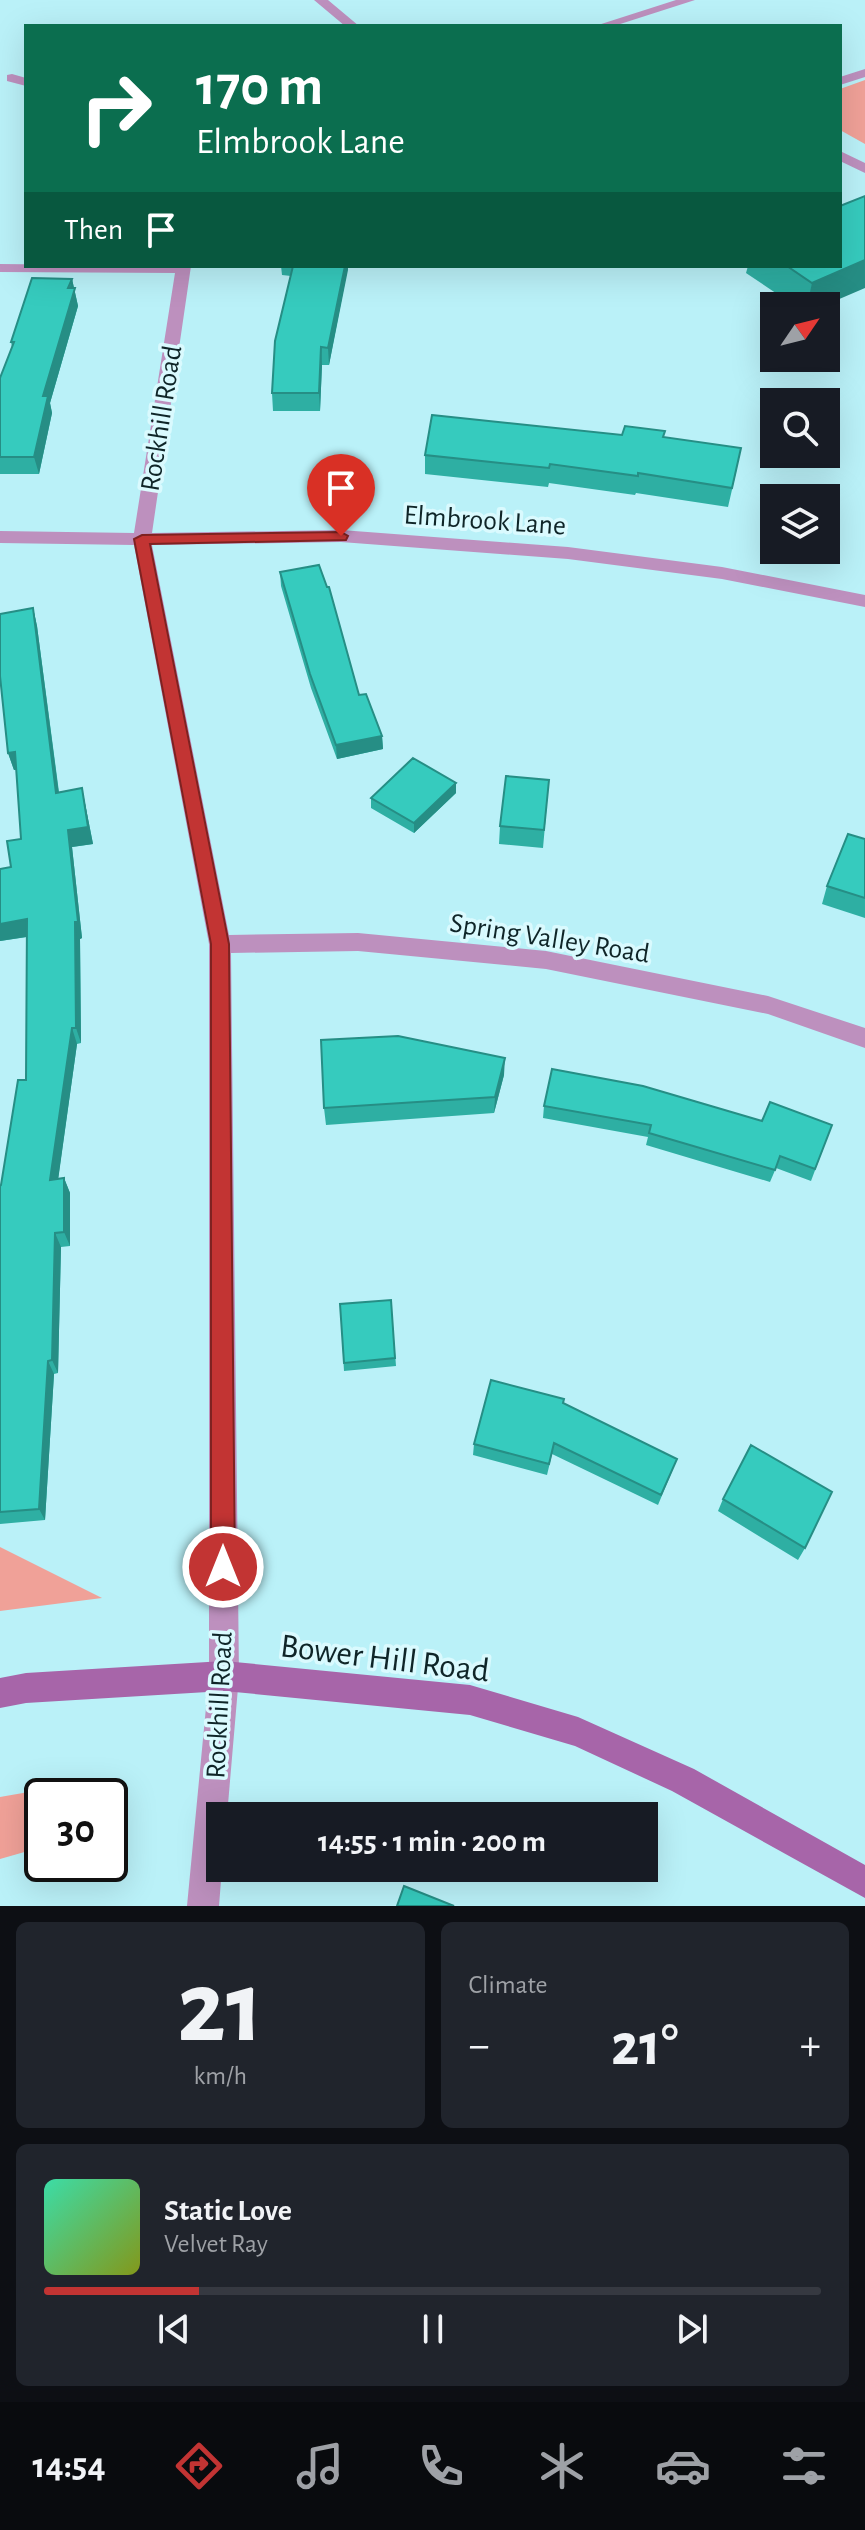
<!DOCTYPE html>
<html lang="en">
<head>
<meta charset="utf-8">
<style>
	body { margin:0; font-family:"Alegreya Sans",sans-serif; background:#20242c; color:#f1f3f6; height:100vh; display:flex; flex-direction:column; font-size:30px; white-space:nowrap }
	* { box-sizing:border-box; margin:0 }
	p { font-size:26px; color:#9ea1a6 }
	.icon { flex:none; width:44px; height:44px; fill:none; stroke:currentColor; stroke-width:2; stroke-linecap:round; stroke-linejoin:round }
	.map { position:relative; height:1906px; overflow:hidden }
	.panel { display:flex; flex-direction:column; gap:16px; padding:16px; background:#0d0f14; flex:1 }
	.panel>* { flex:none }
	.banner { position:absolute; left:24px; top:24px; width:818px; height:244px; border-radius:0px; box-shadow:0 8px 32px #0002; background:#0b6e4f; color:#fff; overflow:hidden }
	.needle { width:52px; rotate:55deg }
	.tools { position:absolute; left:760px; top:292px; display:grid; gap:16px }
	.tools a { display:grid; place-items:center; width:80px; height:80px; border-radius:0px; background:#171b24; box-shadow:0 8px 32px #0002; font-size:40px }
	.speed { position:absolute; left:24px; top:1778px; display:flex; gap:16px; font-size:40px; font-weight:700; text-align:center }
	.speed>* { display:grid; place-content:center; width:104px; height:104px; border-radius:50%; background:#171b24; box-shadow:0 8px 32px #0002; line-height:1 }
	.speed .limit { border:4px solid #111; border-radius:12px; background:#fff; color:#111 }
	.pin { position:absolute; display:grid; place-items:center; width:68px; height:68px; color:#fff; margin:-82px -34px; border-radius:50% 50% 50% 0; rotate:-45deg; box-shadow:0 0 8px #0007 }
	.pin .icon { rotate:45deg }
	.me { position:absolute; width:88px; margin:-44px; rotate:0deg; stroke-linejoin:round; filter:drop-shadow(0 0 6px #0008) }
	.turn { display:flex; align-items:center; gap:28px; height:168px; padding:0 40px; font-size:36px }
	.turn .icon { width:104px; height:104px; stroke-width:2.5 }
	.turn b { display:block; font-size:56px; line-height:68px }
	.then { display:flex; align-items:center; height:76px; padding:0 40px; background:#0003; gap:16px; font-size:30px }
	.big { font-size:60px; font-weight:600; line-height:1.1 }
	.panel .card { flex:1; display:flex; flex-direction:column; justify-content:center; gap:12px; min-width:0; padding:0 28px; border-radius:12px; background:#20242c }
	.panel .dial { align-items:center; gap:0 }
	.dial b { font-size:104px; line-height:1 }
	.song { display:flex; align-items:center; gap:24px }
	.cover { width:96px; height:96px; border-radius:12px; background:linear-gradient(135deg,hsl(160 70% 55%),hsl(70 70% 35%)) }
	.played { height:8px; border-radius:4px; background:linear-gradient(90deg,#c23433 20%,#363941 20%) }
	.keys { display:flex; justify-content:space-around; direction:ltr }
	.heat { display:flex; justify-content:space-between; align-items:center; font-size:44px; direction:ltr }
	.panel .tiles { flex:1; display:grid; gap:16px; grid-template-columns:1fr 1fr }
	.card:last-child { grid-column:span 2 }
	.trip { position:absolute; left:206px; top:1802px; width:452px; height:80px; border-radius:0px; background:#171b24; box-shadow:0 8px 32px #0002; font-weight:600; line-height:80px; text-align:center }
	.menu { display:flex; height:128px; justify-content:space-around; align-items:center; background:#090b0e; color:#9ea1a6 }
	.menu .icon { width:56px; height:56px }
	.menu .on { color:#c23433 }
	.menu b { font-size:36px; color:#f1f3f6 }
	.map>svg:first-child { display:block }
	.green { fill:#f0a198 }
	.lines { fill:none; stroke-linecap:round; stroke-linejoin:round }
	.minor { fill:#bd90be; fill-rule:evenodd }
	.secondary { fill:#a765a9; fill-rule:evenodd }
	.wall { fill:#2eafa3 }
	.shaded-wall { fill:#268e85 }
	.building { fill:#36cbbe; stroke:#268e85; stroke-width:2 }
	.route { fill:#c23433; stroke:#7e2221; stroke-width:2 }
	.labels { text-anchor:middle; stroke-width:7; stroke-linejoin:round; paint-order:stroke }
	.street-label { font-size:28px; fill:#0f2528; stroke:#dafafe }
	.near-street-label { font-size:34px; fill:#0f2528; stroke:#dafafe }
</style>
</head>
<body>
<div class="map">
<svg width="865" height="1906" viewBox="0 0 865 1906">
	<rect width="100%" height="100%" fill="#baf1f8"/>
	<path class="green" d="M 865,80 L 865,144 L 840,130 L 840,89 Z
		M 0,1547 L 102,1598 L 0,1611 Z
		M 63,1786 L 113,1791 L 110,1796 L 42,1796 L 42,1847 L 0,1859 L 0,1797 Z"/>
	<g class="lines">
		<path class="minor" d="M 314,0 L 328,0 L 359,26 L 345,26 Z
			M 676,0 L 695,0 L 614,26 L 595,26 Z
			M 865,69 L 865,77 L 840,85 L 840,77 Z
			M 12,74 L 26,78 L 26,86 L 7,81 L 7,75 Z
			M 840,151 L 865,163 L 865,173 L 840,161 Z
			M 0,264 L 191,266 L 152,533 L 341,530 L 568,547 L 722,567 L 865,595 L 865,607 L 722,579 L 568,559 L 341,542 L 152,545 L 229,935 L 358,933 L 546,951 L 768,996 L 865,1028 L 865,1048 L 768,1014 L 546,969 L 358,951 L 231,953 L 239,1676 L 227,1816 L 220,1816 L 222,1868 L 219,1906 L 187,1906 L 209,1676 L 209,944 L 134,545 L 0,543 L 0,531 L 134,533 L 175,273 L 0,272 Z"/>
		<path class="secondary" d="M 224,1661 L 470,1685 L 578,1717 L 694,1769 L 865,1865 L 865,1898 L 672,1791 L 575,1746 L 470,1715 L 224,1691 L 26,1703 L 0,1708 L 0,1678 L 26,1673 Z"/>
	</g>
	<path class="wall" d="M 281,266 L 348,266 L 329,365 L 322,365 L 320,411 L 273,411 L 272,393 L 291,276 L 282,275 Z
		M 748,266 L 840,266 L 823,306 L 795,306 L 746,273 Z
		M 72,279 L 78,306 L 50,403 L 52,413 L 39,474 L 0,474 L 0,378 L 12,347 L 11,342 Z
		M 622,435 L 664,437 L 737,468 L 728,507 L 636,493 L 635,495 L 549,483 L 548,487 L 425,474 L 425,455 Z
		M 280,572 L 359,695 L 382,736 L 383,749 L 337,759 L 311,688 L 281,586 Z
		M 33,608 L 37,626 L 59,792 L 82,788 L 93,844 L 72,847 L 82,938 L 80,939 L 81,1043 L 77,1044 L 58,1179 L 64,1178 L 70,1193 L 70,1246 L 61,1247 L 58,1373 L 54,1374 L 45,1520 L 0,1524 L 0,1186 L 1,1185 L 26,1080 L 27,937 L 0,941 L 11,867 L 21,839 L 16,770 L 14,770 L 8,753 Z
		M 549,780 L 543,848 L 499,844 L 500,826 Z
		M 456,793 L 414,833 L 371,808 L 371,798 Z
		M 865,839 L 865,918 L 822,904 L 827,886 Z
		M 504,1075 L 494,1113 L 326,1125 L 324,1108 Z
		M 544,1106 L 762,1121 L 832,1125 L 811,1181 L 776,1168 L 770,1182 L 646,1145 L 648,1137 L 543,1118 Z
		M 391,1300 L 396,1366 L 344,1371 L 340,1304 Z
		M 563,1403 L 673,1469 L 658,1505 L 552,1454 L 547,1475 L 473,1455 L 474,1444 Z
		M 723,1499 L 805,1548 L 798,1560 L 718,1511 Z"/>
	<path class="shaded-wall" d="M 865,260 L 865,288 L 823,306 L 807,306 L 812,283 Z
		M 345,266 L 348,266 L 348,270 L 329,365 L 328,348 Z
		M 72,279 L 78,306 L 50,403 L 52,413 L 39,474 L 34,457 L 43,396 Z
		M 321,347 L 322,365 L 320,411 L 319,393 Z
		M 33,608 L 37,626 L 61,810 L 56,793 Z
		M 382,736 L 383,749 L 337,759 L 336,745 Z
		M 15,752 L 20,769 L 14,770 L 8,753 Z
		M 456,783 L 456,793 L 414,833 L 414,823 Z
		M 82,788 L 93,844 L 72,847 L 82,938 L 80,939 L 81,1043 L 76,1028 L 68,830 Z
		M 27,919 L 32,936 L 0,941 L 0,924 Z
		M 72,1028 L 77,1044 L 56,1195 L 50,1180 Z
		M 505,1058 L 504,1075 L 494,1113 L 495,1097 Z
		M 64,1178 L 70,1193 L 70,1246 L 64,1232 Z
		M 55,1233 L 61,1247 L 58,1373 L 52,1360 Z
		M 48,1361 L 54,1374 L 45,1520 L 39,1509 Z"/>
	<path class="building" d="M 865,196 L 865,260 L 812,283 L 787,266 L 840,266 L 840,206 Z
		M 293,266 L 345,266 L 328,348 L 321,347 L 319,393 L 272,393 L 275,341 Z
		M 32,278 L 72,279 L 68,288 L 75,288 L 43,396 L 48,396 L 34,457 L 0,457 L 0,378 L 14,342 L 11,342 Z
		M 432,415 L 622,435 L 625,426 L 665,431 L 663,437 L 741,448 L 732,488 L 638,473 L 638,476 L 550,464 L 549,468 L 425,455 Z
		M 319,565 L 327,587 L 329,587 L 359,695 L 366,694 L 382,736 L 336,745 L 310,674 L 280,572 Z
		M 33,608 L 56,793 L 82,788 L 88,827 L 68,830 L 78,922 L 75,922 L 76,1028 L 72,1028 L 50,1180 L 64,1178 L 64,1232 L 55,1233 L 52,1360 L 48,1361 L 39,1509 L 0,1512 L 0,1186 L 1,1185 L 18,1080 L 26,1080 L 27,919 L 0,924 L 0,869 L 11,867 L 7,841 L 21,839 L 15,752 L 8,753 L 0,676 L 0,614 Z
		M 413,758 L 456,783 L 414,823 L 371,798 Z
		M 506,776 L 549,780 L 544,830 L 500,826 Z
		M 848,834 L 865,839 L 865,898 L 827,886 Z
		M 398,1036 L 505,1058 L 495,1097 L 324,1108 L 321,1040 Z
		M 552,1069 L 643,1086 L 762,1121 L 770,1102 L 832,1125 L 815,1169 L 780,1156 L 775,1170 L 649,1133 L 651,1125 L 544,1106 Z
		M 391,1300 L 395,1358 L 344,1363 L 340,1304 Z
		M 491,1380 L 564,1399 L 563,1403 L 677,1459 L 661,1495 L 554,1443 L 549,1464 L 474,1444 Z
		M 751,1445 L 832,1492 L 805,1548 L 723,1499 Z
		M 404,1886 L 454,1906 L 397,1906 Z"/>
	<path class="route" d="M 341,532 L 348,536 L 346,540 L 150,544 L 229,944 L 235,1567 L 231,1576 L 223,1579 L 214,1576 L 211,1567 L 211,944 L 134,539 L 142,535 Z"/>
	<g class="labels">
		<g class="street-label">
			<text transform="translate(160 418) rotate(-81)" y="10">Rockhill Road</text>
			<text transform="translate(485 519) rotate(4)" y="10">Elmbrook Lane</text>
			<text transform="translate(550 937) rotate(9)" y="10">Spring Valley Road</text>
			<text transform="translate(218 1705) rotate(-87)" y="10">Rockhill Road</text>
		</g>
		<g class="near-street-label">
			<text transform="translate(385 1657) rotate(7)" y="12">Bower Hill Road</text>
		</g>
	</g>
</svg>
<div class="tools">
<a><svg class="needle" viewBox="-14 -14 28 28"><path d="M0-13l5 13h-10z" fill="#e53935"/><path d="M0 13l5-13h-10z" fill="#9ea1a6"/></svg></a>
<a><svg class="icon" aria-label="search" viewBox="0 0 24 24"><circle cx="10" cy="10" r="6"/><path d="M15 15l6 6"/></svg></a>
<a><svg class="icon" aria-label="layers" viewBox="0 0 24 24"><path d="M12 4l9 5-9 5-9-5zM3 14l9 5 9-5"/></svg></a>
</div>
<div class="speed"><div class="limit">30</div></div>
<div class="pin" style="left:341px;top:536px;background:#d93025"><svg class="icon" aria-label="arrive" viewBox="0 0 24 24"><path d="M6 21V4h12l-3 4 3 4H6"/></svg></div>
<svg class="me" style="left:223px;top:1567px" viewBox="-20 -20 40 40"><circle r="17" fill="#c23433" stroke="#fff" stroke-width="3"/><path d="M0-11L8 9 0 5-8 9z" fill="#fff"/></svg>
<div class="trip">14:55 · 1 min · 200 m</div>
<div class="banner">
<div class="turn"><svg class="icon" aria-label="right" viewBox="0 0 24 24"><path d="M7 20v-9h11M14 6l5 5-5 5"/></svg><div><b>170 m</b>Elmbrook Lane</div></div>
<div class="then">Then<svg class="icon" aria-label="arrive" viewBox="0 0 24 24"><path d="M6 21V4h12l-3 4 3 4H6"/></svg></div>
</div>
</div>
<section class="panel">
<div class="tiles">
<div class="card dial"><b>21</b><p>km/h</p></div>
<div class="card"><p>Climate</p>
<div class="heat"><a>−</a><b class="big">21°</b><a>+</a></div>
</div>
<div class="card">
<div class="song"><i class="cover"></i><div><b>Static Love</b><p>Velvet Ray</p></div></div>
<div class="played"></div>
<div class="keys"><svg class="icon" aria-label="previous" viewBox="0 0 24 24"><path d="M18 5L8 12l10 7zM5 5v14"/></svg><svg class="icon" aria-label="pause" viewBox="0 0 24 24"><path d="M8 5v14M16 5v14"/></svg><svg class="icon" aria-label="next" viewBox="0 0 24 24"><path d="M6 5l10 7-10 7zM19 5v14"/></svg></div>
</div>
</div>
</section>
<nav class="menu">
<b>14:54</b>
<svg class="icon on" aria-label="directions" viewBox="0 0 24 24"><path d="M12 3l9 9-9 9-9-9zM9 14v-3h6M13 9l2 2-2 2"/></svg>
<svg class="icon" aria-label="music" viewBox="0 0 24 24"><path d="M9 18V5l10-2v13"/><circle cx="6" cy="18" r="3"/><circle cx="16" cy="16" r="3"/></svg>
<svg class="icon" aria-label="phone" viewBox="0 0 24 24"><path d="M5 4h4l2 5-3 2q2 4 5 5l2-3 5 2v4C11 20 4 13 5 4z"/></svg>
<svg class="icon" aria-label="climate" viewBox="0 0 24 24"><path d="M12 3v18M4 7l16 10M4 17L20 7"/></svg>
<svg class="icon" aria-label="car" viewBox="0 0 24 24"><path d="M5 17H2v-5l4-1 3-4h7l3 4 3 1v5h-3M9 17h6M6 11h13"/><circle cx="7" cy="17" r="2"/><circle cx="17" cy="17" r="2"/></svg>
<svg class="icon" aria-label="filters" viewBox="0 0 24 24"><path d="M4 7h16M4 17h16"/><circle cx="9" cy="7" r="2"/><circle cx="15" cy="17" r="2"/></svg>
</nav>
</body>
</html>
